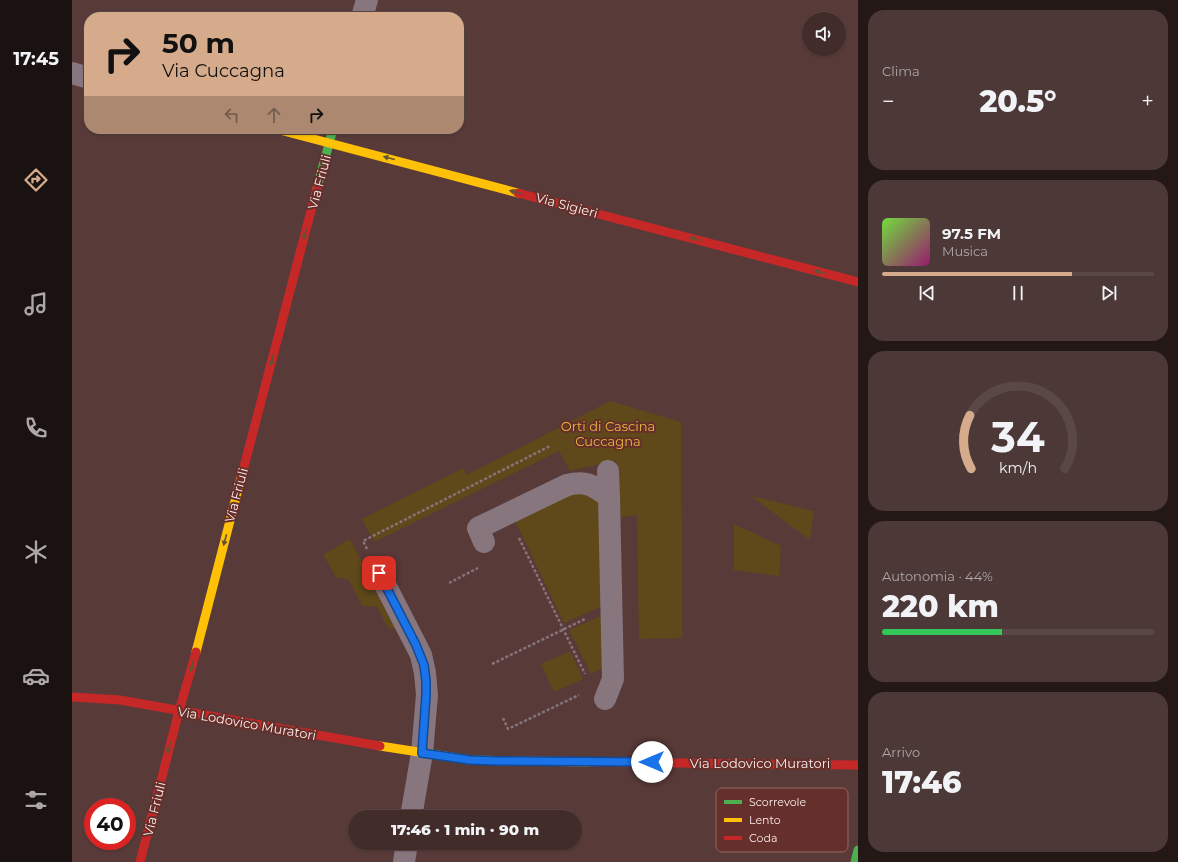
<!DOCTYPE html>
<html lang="it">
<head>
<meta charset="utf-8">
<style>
	body { margin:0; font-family:Montserrat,sans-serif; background:#4c3836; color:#f1f3f6; height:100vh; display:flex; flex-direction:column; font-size:15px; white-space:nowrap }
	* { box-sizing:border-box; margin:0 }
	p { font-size:13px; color:#aea7a8 }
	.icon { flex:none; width:22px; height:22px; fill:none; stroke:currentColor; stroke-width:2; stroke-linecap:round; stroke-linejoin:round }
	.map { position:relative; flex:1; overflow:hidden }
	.panel { display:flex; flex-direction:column; gap:10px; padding:10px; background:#241817; width:320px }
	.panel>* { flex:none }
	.banner { position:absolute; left:12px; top:12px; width:380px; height:122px; border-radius:16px; box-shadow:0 1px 3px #0004,0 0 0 1px #5a4847; background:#d6ab8b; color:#111; overflow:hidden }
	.buttons { position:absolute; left:730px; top:12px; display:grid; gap:8px }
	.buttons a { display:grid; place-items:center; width:44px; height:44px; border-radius:50%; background:#422c2a; box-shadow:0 1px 3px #0004,0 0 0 1px #5a4847; font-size:20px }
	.speed { position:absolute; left:12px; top:798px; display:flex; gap:8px; font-size:20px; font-weight:700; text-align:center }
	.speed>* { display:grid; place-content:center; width:52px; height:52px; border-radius:50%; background:#422c2a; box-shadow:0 1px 3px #0004,0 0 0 1px #5a4847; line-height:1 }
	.speed .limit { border:6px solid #d22; background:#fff; color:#111 }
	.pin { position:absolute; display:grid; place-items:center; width:34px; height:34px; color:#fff; margin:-17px; border-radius:8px; box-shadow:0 2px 6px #0006 }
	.me { position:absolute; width:44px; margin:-22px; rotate:270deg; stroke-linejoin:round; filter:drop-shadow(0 0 3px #0008) }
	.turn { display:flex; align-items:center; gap:14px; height:84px; padding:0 12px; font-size:18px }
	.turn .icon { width:52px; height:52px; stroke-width:2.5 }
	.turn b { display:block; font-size:28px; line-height:34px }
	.lanes { display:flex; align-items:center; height:38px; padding:0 12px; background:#0003; justify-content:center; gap:20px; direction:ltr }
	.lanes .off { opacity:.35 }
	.big { font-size:30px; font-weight:800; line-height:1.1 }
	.panel .widget { flex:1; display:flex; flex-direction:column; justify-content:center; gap:6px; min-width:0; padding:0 14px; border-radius:16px; background:#4c3836 }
	.panel .dial { align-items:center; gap:0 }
	.dial svg { height:104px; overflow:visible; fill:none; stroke:#5a4847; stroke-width:7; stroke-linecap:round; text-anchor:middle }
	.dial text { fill:#f1f3f6; stroke:none }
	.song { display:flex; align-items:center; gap:12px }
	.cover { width:48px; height:48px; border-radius:6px; background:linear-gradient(135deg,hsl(100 70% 55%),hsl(320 70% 35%)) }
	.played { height:4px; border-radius:2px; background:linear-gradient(90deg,#d6ab8b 70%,#5a4847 70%) }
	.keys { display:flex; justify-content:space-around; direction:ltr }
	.heat { display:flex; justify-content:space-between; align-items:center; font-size:22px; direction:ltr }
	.charge { height:6px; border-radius:3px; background:linear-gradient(90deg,#34c759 44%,#5a4847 0) }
	.trip { position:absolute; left:276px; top:810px; width:234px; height:40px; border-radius:20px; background:#422c2a; box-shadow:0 1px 3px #0004,0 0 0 1px #5a4847; font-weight:800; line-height:40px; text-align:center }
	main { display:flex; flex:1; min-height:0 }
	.dock { display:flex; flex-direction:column; width:72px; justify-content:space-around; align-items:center; background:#1a1211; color:#aea7a8 }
	.dock .icon { width:28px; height:28px }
	.dock .on { color:#d6ab8b }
	.dock b { font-size:18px; color:#f1f3f6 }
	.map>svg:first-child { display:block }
	.green { fill:#5f491b }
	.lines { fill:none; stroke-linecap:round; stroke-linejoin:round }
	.path { stroke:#867479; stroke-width:2.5; stroke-dasharray:3 2; stroke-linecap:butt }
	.street { stroke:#88767f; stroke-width:22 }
	.fast { stroke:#4caf50; stroke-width:9 }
	.slow { stroke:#ffc107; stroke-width:9 }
	.jam { stroke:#c62828; stroke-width:9 }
	.oneway { fill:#5e5536 }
	.route-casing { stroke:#114b97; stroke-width:10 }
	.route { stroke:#1a73e8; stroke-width:7 }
	.labels { text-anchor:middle; stroke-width:4; stroke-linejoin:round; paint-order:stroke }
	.street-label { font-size:13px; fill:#faecea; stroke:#652f2b }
	.park-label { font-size:13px; fill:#eab73b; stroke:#652f2b }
	.key { fill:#652f2b; stroke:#926864; stroke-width:1 }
	.key-label { font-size:11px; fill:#faecea }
</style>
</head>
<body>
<main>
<nav class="dock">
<b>17:45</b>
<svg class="icon on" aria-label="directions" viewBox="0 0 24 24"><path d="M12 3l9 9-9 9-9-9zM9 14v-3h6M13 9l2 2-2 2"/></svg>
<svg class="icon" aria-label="music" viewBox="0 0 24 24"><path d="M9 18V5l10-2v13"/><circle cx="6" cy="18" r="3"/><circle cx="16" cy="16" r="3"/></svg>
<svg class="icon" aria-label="phone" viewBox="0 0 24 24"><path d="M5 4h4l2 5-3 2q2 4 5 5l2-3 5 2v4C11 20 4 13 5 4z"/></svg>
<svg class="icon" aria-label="climate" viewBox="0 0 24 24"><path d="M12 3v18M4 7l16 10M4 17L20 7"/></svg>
<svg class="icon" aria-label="car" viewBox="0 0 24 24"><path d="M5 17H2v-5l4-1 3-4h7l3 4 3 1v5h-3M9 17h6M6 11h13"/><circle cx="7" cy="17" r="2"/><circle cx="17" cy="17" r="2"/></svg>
<svg class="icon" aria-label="filters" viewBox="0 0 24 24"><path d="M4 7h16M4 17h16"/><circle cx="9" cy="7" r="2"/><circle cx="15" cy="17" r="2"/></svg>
</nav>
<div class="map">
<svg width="786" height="862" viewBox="0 0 786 862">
	<rect width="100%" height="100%" fill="#583a38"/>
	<path class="green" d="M 538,401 L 609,422 L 610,638 L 567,639 L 565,515 L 546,518 L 544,460 L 498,471 L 487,451 L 302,542 L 290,519 L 391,468 L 395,475 Z
		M 514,492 L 533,505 L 533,605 L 492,623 L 442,519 L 488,496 Z
		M 679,496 L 742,511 L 738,540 Z
		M 662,524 L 709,546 L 707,576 L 662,570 Z
		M 278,539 L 324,629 L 316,628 L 305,607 L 290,606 L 277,580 L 264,577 L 251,555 Z
		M 534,614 L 535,666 L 519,674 L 497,630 Z
		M 498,651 L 511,679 L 482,692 L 469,664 Z"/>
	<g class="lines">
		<path class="path" d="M 447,538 L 513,674
			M 295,549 L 291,541 L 478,446
			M 377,583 L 406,568
			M 420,664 L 513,619
			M 431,718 L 436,729 L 507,695"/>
		<path class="street" d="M 290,17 L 295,0
			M 0,73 L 17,78
			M 536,471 L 537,497
			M 412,542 L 406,528 L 495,485 C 515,480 522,486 537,497 L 541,679 L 533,699
			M 307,573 L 344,645 L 349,655 L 353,673 L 355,695 L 350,753 L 339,817
			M 332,862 L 335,843"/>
		<path class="fast" d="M 245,188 L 261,129
			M 783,862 L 786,850"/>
		<path class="slow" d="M 204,129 L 446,193
			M 124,652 L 169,478
			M 308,746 L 398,760 L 518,762"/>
		<path class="jam" d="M 446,193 L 786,282
			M 169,478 L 245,188
			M 0,697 L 48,700 L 308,746
			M 518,762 L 786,765
			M 68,862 L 107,711 L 124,652"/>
	</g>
	<defs><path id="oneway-solid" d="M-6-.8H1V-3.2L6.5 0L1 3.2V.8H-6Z"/></defs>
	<g class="oneway">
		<use href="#oneway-solid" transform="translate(317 158) rotate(-165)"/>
		<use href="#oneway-solid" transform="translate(443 192) rotate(-165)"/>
		<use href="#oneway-solid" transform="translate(233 234) rotate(105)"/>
		<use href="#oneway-solid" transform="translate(623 239) rotate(-165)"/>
		<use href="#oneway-solid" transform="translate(748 272) rotate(-165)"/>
		<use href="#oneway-solid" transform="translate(200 360) rotate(105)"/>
		<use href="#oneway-solid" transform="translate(153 540) rotate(105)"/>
		<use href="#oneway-solid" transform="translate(120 666) rotate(106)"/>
		<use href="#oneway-solid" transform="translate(97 748) rotate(104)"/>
	</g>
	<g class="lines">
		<g class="route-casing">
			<path id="route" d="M 307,573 L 344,645 L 352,665 L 354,681 L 354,695 L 350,753 L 398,760 L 426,761 L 580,762"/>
		</g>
		<use href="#route" class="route"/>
	</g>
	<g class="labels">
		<g class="street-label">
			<text transform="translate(247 182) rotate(-75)" y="5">Via Friuli</text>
			<text transform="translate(495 205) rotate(15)" y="5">Via Sigieri</text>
			<text transform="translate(164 495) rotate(-75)" y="5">Via Friuli</text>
			<text transform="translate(175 723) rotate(10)" y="5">Via Lodovico Muratori</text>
			<text x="688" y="768">Via Lodovico Muratori</text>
			<text transform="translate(82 809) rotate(-76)" y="5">Via Friuli</text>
		</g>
		<g class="park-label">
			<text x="536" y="431">Orti di Cascina<tspan x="536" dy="15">Cuccagna</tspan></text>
		</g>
	</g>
	<rect x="644" y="788" width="132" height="64" rx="6" class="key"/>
	<rect x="652" y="800" width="18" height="4" fill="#4caf50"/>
	<rect x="652" y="818" width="18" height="4" fill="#ffc107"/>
	<rect x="652" y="836" width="18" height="4" fill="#c62828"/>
	<g class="key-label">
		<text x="677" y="806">Scorrevole</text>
		<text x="677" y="824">Lento</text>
		<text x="677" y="842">Coda</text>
	</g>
</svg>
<div class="buttons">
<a><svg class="icon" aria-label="sound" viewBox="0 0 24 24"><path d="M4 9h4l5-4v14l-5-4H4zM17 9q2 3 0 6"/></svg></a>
</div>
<div class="speed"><div class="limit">40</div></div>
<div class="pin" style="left:307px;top:573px;background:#d93025"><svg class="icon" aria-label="arrive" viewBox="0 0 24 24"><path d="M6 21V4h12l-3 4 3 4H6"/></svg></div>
<svg class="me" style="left:580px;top:762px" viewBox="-20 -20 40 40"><circle r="19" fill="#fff"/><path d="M0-13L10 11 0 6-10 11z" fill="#1a73e8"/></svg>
<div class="trip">17:46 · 1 min · 90 m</div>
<div class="banner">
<div class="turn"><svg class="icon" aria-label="right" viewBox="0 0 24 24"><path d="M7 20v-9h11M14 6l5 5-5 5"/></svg><div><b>50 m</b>Via Cuccagna</div></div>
<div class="lanes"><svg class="icon off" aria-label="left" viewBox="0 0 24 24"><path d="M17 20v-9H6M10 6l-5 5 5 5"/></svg><svg class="icon off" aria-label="ahead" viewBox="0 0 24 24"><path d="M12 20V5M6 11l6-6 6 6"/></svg><svg class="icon" aria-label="right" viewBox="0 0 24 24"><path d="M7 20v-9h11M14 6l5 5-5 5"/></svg></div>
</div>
</div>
<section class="panel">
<div class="widget"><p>Clima</p>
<div class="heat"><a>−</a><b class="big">20.5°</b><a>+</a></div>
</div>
<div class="widget">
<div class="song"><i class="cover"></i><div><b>97.5 FM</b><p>Musica</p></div></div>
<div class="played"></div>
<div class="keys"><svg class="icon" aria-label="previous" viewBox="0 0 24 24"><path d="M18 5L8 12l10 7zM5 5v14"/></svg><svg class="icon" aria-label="pause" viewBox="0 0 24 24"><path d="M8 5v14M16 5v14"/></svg><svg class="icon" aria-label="next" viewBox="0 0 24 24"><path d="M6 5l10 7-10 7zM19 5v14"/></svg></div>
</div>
<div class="widget dial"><svg viewBox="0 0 100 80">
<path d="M14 69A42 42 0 1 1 86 69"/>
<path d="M14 69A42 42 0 0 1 13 28" stroke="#d6ab8b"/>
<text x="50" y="56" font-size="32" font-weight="700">34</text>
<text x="50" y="72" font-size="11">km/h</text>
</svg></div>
<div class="widget"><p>Autonomia · 44%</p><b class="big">220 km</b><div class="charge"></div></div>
<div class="widget"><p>Arrivo</p><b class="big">17:46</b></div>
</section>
</main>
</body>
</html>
